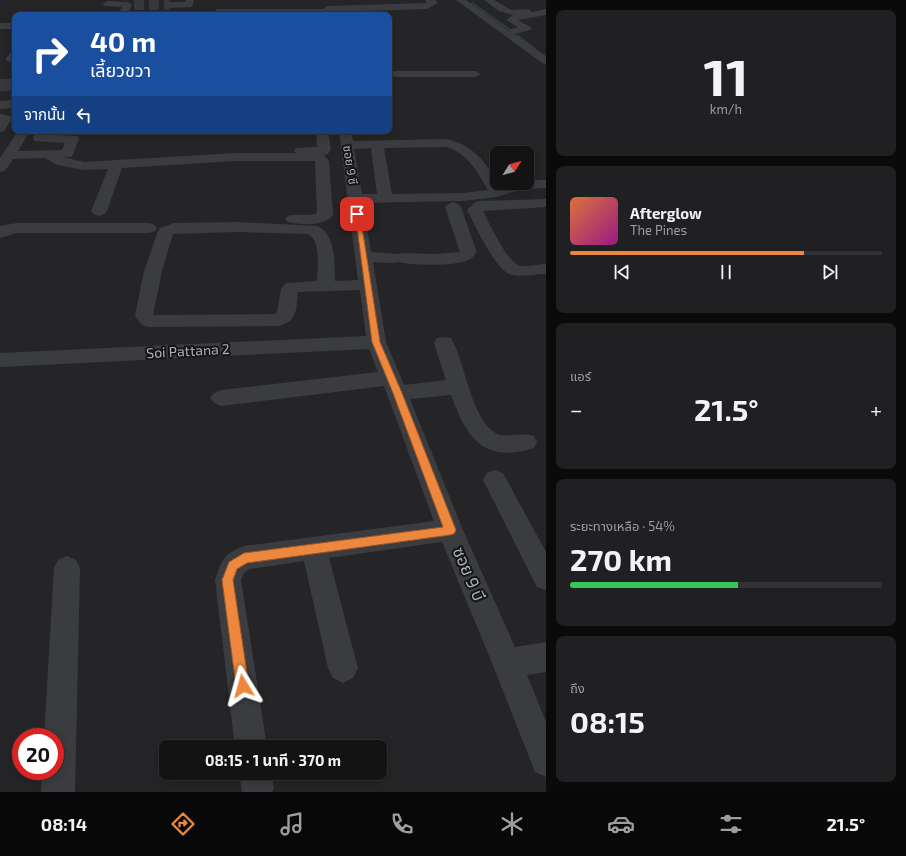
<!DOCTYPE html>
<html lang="th">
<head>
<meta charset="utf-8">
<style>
	body { margin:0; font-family:"Exo 2","Noto Sans Thai",sans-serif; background:#202022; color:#f1f3f6; height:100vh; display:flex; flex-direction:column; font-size:15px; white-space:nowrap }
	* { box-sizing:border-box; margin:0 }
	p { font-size:13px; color:#9d9ea0 }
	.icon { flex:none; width:22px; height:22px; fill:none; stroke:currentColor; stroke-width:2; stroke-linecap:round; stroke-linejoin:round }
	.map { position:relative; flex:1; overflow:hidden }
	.panel { display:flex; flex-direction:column; gap:10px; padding:10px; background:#0a0a0b; width:360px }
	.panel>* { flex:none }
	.hud { position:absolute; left:12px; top:12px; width:380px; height:122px; border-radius:8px; box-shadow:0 2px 10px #0003,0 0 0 1px #323234; background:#1a4fa0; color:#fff; overflow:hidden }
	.needle { width:26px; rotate:53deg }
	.tools { position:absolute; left:490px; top:146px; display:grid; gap:8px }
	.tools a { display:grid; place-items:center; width:44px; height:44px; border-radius:8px; background:#131314; box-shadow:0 2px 10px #0003,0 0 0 1px #323234; font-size:20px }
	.speed { position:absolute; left:12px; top:728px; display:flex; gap:8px; font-size:20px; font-weight:700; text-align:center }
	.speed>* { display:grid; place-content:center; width:52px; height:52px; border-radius:50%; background:#131314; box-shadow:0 2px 10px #0003,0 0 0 1px #323234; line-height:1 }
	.speed .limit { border:6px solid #d22; background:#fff; color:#111 }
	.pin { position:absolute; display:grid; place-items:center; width:34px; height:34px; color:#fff; margin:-17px; border-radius:8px; box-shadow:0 2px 6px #0006 }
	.me { position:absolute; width:44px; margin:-22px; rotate:352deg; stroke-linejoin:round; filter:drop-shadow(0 0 3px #0008) }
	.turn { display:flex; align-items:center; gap:14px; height:84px; padding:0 12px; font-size:18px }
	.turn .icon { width:52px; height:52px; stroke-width:2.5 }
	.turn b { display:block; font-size:28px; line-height:34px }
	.then { display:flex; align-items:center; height:38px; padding:0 12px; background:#0003; gap:8px; font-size:15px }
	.big { font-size:30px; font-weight:700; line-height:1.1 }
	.panel .widget { flex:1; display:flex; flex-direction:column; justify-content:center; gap:6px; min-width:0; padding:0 14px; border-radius:8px; background:#202022 }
	.panel .dial { align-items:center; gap:0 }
	.dial b { font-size:52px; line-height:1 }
	.song { display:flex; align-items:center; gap:12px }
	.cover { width:48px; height:48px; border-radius:6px; background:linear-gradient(135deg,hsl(20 70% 55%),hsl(310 70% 35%)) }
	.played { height:4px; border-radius:2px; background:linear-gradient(90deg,#ed873e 75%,#323234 75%) }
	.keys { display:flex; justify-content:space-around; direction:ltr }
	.heat { display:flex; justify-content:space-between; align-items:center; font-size:22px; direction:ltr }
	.charge { height:6px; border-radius:3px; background:linear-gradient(90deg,#34c759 54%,#323234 0) }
	.trip { position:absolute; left:159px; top:740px; width:228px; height:40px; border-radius:8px; background:#131314; box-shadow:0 2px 10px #0003,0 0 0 1px #323234; font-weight:700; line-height:40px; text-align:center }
	.dock { display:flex; height:64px; justify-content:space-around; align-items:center; background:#080808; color:#9d9ea0 }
	.dock .icon { width:28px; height:28px }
	.dock .on { color:#ed873e }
	.dock b { font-size:18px; color:#f1f3f6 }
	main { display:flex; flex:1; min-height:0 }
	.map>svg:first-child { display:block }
	.built { fill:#252528; fill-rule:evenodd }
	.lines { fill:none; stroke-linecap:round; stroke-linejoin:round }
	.stream { stroke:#2f3b3f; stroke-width:2 }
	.minor-tunnel-far1 { stroke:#36383b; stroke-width:10; stroke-dasharray:10 5; stroke-linecap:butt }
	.minor-tunnel { stroke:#36383b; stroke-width:12; stroke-dasharray:12 6; stroke-linecap:butt }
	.minor { fill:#3a3c40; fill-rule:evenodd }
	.route { fill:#ed873e; stroke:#9a5828 }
	.labels { text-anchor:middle; stroke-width:4; stroke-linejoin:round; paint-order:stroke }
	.far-street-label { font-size:12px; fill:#abb3ba; stroke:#141416 }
	.street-label { font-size:14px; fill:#abb3ba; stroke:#141416 }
	.near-street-label { font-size:17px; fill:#abb3ba; stroke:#141416 }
</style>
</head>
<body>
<main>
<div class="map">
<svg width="546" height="792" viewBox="0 0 546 792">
	<rect width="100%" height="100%" fill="#19191b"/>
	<path class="built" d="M 0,0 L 546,0 L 546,792 L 0,792 ZM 15,15 L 389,15 L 389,131 L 15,131 ZM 497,153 L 527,153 L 527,183 L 497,183 ZM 21,737 L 55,737 L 55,771 L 21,771 ZM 166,747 L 380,747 L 380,773 L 166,773 Z"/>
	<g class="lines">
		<path class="stream" d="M 472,3 L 512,31
			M 517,35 L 535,49"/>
		<path class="minor-tunnel-far1" d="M 134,5 L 169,5"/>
		<path class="minor-tunnel" d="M 0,85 L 13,85"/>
		<path class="minor" d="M 186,0 L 194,0 L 192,7 L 169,8 L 165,5 L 169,2 L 185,2 Z
			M 425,0 L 435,0 L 438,3 L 427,9 L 331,12 L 327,15 L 217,15 L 213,12 L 217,9 L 323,9 L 327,6 L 427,3 Z
			M 456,0 L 466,0 L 508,30 L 518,27 L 506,20 L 513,15 L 499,11 L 484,0 L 494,0 L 511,10 L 528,9 L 532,12 L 546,9 L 546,15 L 518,20 L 532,28 L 530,30 L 514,34 L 546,56 L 546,64 L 542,63 Z
			M 107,1 L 128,2 L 132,5 L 127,15 L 117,15 L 122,7 L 104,6 L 103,4 Z
			M 0,23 L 15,23 L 15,29 L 0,29 Z
			M 15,51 L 15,63 L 7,61 L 6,59 C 8,55 10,52 15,51 Z
			M 389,71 L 476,71 L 481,74 L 476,77 L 389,77 Z
			M 13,82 L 15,82 L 15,88 L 9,87 L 7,85 Z
			M 15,100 L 15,108 L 0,109 L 0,101 Z
			M 0,114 L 10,116 L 12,119 L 4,131 L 0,132 Z
			M 18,131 L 30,131 L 18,151 L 62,150 L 65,143 L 34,141 L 33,138 L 34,135 L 39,134 L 78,136 L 79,139 L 72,157 L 63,157 L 84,162 L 235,153 L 296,153 L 294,151 L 296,148 L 317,147 L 316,131 L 328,131 L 331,149 L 328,154 L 324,155 L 329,161 L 333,215 C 324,227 300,225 288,222 L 285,219 L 288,216 C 297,213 308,217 317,213 L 315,161 L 235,161 L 122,168 L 107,211 L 104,214 L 99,216 L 94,214 L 91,211 L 108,169 L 84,170 L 57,165 L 45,158 L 13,159 L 5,171 L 0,172 L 0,158 Z
			M 339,131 L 351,131 L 353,141 L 447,139 C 476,146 486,164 501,187 L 513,183 L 527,183 L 527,180 L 546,180 L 546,188 L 523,189 L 497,197 L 463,201 L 363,203 L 371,252 L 398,254 L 403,253 L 436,254 L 460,252 L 445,207 L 448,204 L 453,202 L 458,204 L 461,207 L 476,250 C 477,270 411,265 398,262 L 392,263 L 373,262 L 386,342 L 404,385 L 446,380 L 434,343 L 437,338 L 444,337 L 451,338 C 466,363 470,419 497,434 C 505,438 522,432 534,436 L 537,442 L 534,448 C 483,464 467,438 451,395 L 410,399 L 463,530 L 515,647 L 546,642 L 546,672 L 527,675 L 546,722 L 546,777 L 535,772 L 492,663 L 442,542 L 329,558 L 358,668 L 353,678 L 343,683 L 333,678 L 328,668 L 304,561 L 250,569 L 244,573 L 241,580 L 267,747 L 235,747 L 215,580 C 222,560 223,554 244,546 L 434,521 L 384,386 L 221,406 L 214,403 L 210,398 L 214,393 L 221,390 L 378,372 L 369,349 L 0,367 L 0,353 L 366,336 L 360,290 L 298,292 C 296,309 298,321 279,326 L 149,327 L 142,325 L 135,316 L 144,271 L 158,231 L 160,228 L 174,223 L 238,222 L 318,226 C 337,238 334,261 335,281 L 358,280 ZM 446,147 C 468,153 477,172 488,190 L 463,193 L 392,194 L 384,148 ZM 371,148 L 377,194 L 362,194 L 354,149 ZM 238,232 L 308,234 C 322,242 317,267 317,281 L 286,283 L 281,289 L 277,312 L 275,314 L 153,315 L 162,271 L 173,234 Z
			M 546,199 L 546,207 L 483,211 C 489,223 506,259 518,265 C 526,268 538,264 546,264 L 546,274 C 534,274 521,278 509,274 C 494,267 475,225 467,210 L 474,203 L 479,201 Z
			M 17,223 L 149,223 L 155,225 L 157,228 L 155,231 L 149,233 L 17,233 L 0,238 L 0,226 Z
			M 495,470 L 503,473 L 546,552 L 546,590 L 537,587 L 483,480 L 487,473 Z
			M 67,556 L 76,560 L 80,568 L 75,792 L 41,792 L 42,771 L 55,771 L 55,737 L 44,737 L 54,568 L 58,560 Z
			M 239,773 L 271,773 L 274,789 L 272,792 L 242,792 Z"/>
	</g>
	<path class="route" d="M 355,212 L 360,214 L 380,342 L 402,393 L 456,530 L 454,534 L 450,535 L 247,563 L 237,569 L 233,580 L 249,686 L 247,691 L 243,693 L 238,691 L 236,686 L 222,580 L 229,562 L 244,553 L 443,527 L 393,393 L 372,342 Z"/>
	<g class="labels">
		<g class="far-street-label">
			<text transform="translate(350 165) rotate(81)" y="4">ซอย 9 ซี</text>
		</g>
		<g class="street-label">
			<text transform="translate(188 351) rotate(-3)" y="5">Soi Pattana 2</text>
		</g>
		<g class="near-street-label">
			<text transform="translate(469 574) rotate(67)" y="6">ซอย 9 บี</text>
		</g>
	</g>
</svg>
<div class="tools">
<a><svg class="needle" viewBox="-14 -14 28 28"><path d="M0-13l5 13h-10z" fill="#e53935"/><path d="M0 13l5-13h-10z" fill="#9d9ea0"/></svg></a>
</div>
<div class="speed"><div class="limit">20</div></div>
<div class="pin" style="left:357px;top:214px;background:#d93025"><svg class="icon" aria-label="arrive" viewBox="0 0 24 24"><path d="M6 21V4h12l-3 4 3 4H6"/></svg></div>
<svg class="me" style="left:243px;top:686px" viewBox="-20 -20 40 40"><path d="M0-17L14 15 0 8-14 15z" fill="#ed873e" stroke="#fff" stroke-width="4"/></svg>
<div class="trip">08:15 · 1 นาที · 370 m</div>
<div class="hud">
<div class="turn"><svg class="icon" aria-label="right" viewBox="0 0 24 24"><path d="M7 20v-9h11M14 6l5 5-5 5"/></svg><div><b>40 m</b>เลี้ยวขวา</div></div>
<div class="then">จากนั้น<svg class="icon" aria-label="left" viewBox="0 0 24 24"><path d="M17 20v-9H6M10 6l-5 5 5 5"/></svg></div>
</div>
</div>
<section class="panel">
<div class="widget dial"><b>11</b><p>km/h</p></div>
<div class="widget">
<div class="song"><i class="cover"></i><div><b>Afterglow</b><p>The Pines</p></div></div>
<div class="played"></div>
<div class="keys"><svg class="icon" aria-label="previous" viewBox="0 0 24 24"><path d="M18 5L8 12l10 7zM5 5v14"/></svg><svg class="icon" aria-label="pause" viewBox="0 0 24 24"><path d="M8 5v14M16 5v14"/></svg><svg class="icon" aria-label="next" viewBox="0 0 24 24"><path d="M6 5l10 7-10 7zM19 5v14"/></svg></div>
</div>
<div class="widget"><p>แอร์</p>
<div class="heat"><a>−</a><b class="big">21.5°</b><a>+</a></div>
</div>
<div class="widget"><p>ระยะทางเหลือ · 54%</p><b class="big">270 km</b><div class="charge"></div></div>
<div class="widget"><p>ถึง</p><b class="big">08:15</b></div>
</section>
</main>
<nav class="dock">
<b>08:14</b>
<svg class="icon on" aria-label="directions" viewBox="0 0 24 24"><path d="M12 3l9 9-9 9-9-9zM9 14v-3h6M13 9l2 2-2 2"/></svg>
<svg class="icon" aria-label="music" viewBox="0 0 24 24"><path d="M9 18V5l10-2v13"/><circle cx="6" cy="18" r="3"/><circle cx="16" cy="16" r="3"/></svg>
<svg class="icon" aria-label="phone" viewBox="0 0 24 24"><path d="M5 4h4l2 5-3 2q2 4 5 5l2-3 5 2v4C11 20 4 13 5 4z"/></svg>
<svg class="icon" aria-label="climate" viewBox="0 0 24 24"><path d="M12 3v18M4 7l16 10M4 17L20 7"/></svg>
<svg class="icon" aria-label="car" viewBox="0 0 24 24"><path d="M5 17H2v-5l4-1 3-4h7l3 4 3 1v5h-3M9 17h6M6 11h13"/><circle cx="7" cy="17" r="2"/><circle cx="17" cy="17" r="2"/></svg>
<svg class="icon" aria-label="filters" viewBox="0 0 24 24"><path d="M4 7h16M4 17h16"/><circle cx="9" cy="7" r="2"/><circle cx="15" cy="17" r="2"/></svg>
<b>21.5°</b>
</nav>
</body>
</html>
